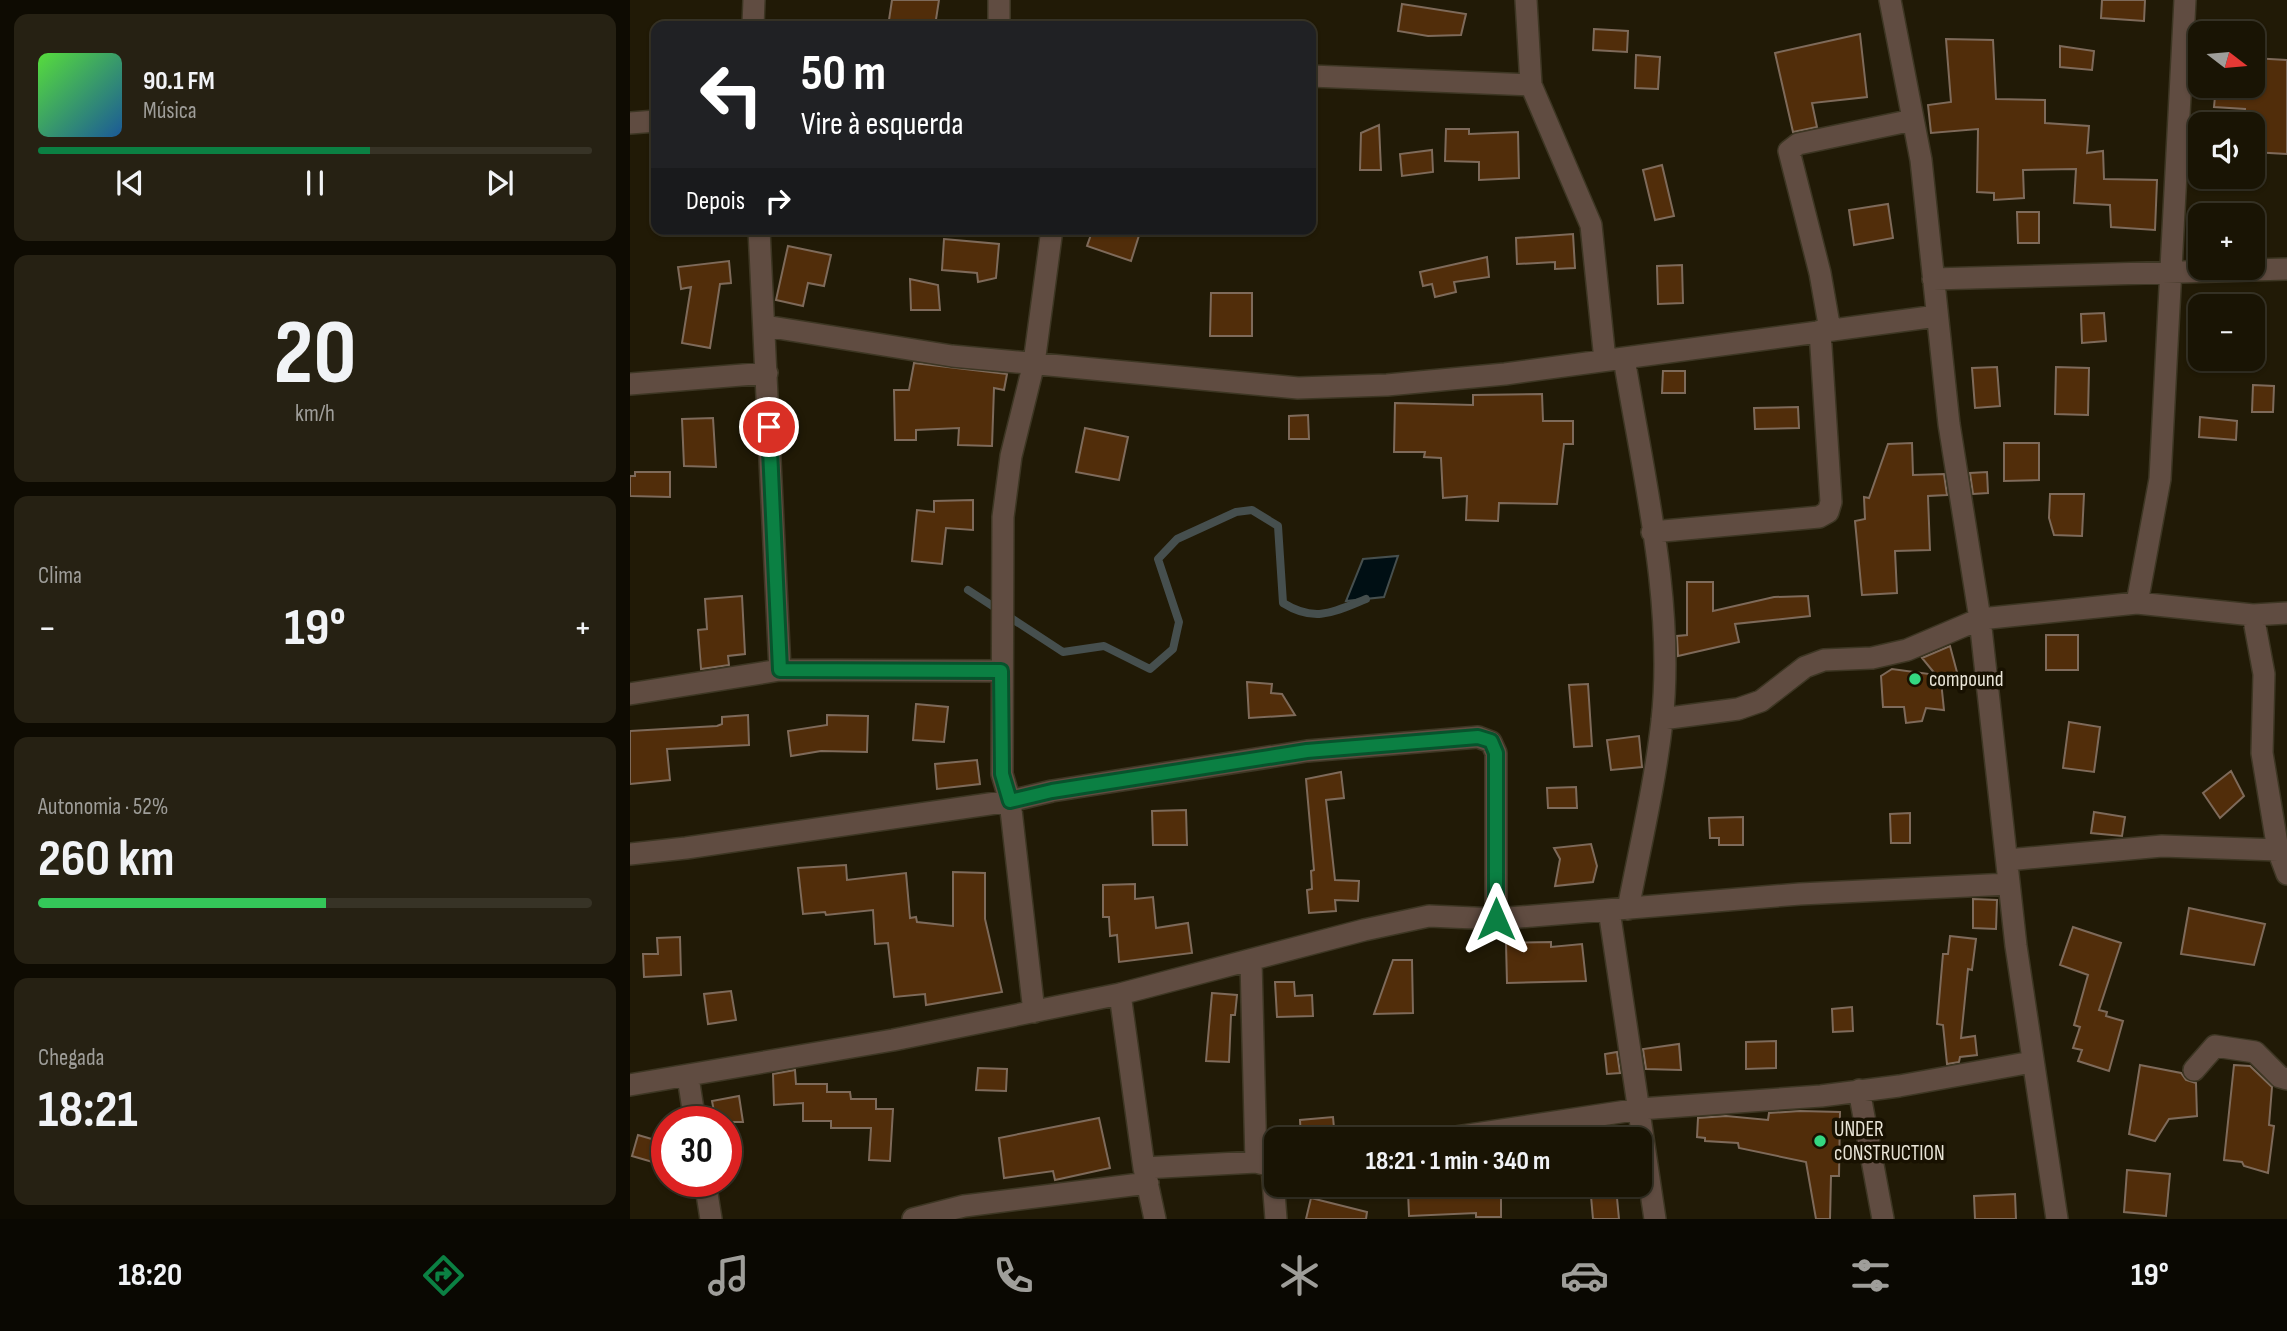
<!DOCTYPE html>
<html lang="pt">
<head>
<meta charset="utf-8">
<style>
	body { margin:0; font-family:"Sofia Sans Condensed",sans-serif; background:#262113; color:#f1f3f6; height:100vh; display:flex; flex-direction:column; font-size:26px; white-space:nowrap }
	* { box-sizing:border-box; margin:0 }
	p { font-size:23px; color:#9f9e9a }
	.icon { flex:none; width:38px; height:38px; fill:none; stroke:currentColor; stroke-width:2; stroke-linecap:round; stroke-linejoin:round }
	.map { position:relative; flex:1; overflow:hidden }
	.side { display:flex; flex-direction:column; gap:14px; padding:14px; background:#0e0b02; width:630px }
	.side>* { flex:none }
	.top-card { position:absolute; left:21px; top:21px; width:665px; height:214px; border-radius:14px; box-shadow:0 2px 5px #0004,0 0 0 2px #373326; background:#202124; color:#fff; overflow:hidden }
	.needle { width:46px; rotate:106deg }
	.buttons { position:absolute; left:1558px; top:21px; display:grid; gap:14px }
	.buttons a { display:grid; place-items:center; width:77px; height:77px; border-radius:14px; background:#191404; box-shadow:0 2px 5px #0004,0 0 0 2px #373326; font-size:35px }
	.speed { position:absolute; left:21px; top:1106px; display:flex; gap:14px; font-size:35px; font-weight:700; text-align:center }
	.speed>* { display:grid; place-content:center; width:91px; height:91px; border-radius:50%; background:#191404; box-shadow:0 2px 5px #0004,0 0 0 2px #373326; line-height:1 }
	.speed .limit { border:10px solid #d22; background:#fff; color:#111 }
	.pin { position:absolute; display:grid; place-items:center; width:60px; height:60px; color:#fff; margin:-30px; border:4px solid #fff; border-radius:50%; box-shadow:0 2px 7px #0007 }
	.me { position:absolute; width:77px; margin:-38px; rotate:0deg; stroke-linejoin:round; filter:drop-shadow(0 0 5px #0008) }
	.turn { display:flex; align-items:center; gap:24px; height:147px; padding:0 35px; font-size:32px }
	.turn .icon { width:91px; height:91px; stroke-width:2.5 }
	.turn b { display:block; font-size:49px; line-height:60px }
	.then { display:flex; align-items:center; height:66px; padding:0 35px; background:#0003; gap:14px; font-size:26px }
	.big { font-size:52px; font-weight:700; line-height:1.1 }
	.side .card { flex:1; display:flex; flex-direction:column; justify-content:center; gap:10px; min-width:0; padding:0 24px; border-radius:14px; background:#262113 }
	.side .dial { align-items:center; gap:0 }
	.dial b { font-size:91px; line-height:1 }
	.song { display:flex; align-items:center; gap:21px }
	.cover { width:84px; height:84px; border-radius:10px; background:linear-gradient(135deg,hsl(110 70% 55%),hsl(210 70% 35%)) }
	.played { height:7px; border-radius:4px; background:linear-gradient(90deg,#0b8043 60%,#373326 60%) }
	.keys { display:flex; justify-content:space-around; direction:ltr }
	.heat { display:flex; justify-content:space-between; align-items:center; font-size:38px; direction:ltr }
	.charge { height:10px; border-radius:5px; background:linear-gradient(90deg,#34c759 52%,#373326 0) }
	.trip { position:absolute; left:634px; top:1127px; width:388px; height:70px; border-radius:14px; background:#191404; box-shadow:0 2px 5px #0004,0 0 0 2px #373326; font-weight:700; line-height:70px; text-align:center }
	.tabs { display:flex; height:112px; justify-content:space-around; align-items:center; background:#0a0802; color:#9f9e9a }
	.tabs .icon { width:49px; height:49px }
	.tabs .selected { color:#0b8043 }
	.tabs b { font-size:32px; color:#f1f3f6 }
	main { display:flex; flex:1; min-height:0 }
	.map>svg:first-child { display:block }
	.water { fill:#000f14; stroke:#464f4e; stroke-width:2 }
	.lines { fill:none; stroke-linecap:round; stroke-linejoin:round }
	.stream { stroke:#464f4e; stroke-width:8 }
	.building { fill:#512d0a; stroke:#7e6a5a; stroke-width:2 }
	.minor-casing { stroke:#3d3623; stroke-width:24 }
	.minor { stroke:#604c41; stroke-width:21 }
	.route-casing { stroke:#07532c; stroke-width:18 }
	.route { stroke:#0b8043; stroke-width:12 }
	.poi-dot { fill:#34d881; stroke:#181101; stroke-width:2.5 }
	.labels { text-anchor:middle; stroke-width:7; stroke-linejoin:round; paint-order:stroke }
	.poi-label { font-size:21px; fill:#e8e4d7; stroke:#181101; text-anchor:start }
</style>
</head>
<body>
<main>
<section class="side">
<div class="card">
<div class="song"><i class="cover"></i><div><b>90.1 FM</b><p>Música</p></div></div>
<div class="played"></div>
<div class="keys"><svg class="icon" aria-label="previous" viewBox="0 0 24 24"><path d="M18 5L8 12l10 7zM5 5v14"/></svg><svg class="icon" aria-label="pause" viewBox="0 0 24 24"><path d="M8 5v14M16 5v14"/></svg><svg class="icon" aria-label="next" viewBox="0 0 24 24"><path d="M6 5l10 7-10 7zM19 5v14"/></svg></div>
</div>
<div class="card dial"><b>20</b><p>km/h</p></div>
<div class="card"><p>Clima</p>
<div class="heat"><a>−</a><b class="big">19°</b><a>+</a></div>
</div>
<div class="card"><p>Autonomia · 52%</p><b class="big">260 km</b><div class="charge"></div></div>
<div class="card"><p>Chegada</p><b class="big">18:21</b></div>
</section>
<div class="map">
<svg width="1657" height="1219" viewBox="0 0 1657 1219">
	<rect width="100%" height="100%" fill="#211a06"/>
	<path class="water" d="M 768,556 L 754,597 L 716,601 L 733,559 Z"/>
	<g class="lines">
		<path class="stream" d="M 338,590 L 433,652 L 474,646 L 520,669 L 543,649 L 549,622 L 528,559 L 547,539 L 606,512 L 622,510 L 648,526 L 653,603 C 685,623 704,612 736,599"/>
	</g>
	<path class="building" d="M 262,0 L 309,0 L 305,26 L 259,20 Z
		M 1472,0 L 1515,0 L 1514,21 L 1471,18 Z
		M 772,4 L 836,14 L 831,35 L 798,36 L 768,31 Z
		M 964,29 L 998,31 L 997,52 L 963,50 Z
		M 1230,34 L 1237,97 L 1182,103 L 1187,127 L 1163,132 L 1145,53 Z
		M 1316,39 L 1363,40 L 1366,99 L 1415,100 L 1415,123 L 1459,126 L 1457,153 L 1473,151 L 1474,179 L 1527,180 L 1525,230 L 1481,227 L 1480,205 L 1444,203 L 1446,169 L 1393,170 L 1394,198 L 1364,200 L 1364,193 L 1347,192 L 1348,129 L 1301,133 L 1298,105 L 1321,102 Z
		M 1430,46 L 1464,51 L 1462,70 L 1430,67 Z
		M 1006,55 L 1030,57 L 1028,89 L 1005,88 Z
		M 1622,58 L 1657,60 L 1657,154 L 1622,152 L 1622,124 L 1614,124 L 1615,109 L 1584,107 L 1586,86 L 1622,86 Z
		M 749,125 L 751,170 L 730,170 L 731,133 Z
		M 816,129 L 839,129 L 839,134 L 888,132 L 889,178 L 849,180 L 849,162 L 815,161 Z
		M 802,150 L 803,172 L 772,176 L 770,154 Z
		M 1032,165 L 1044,216 L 1025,220 L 1013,170 Z
		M 1258,204 L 1263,238 L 1224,245 L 1219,210 Z
		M 1387,212 L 1409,212 L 1409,243 L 1388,243 Z
		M 463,229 L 511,229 L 501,261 L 457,246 Z
		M 943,234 L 945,268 L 925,269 L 925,262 L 887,264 L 886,238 Z
		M 314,239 L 369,244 L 366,278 L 348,282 L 347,273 L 312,270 Z
		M 158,246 L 201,255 L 194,286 L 178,283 L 173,306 L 146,300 Z
		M 857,257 L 859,277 L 824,282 L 826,292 L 805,297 L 802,284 L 793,286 L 790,272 Z
		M 99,261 L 101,283 L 90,284 L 80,348 L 52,343 L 61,287 L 51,289 L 48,267 Z
		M 1052,265 L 1053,303 L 1028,304 L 1027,266 Z
		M 280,279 L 308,285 L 310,310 L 281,310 Z
		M 581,293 L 622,293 L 622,336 L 580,336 Z
		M 1474,313 L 1476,341 L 1452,343 L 1451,314 Z
		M 284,363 L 377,374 L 374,390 L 364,388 L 362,446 L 328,445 L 329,428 L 286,430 L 286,440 L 265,440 L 264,390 L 279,390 Z
		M 1367,367 L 1370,406 L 1345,408 L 1342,368 Z
		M 1426,367 L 1459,368 L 1458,415 L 1425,414 Z
		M 1033,371 L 1055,371 L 1055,393 L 1032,393 Z
		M 1623,385 L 1644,386 L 1643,412 L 1622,412 Z
		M 912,394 L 913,421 L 943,421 L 943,444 L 934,444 L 927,504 L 869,503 L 868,521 L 836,520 L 837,496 L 813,498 L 811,458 L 794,457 L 795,452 L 764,452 L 765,403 L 843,405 L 843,395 Z
		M 1168,407 L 1169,428 L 1125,429 L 1124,408 Z
		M 678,415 L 679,439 L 659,439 L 659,416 Z
		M 1570,417 L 1607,421 L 1606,440 L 1569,437 Z
		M 83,418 L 86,467 L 54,466 L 52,419 Z
		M 455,428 L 498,437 L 489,480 L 446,472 Z
		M 1282,443 L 1283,475 L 1314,474 L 1317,495 L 1298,496 L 1300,550 L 1265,551 L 1267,593 L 1232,595 L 1225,521 L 1235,519 L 1234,497 L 1239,498 L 1258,444 Z
		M 1374,443 L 1409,443 L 1409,480 L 1374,481 Z
		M 5,472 L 40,472 L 40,497 L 0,496 L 0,476 L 5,476 Z
		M 1357,472 L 1358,493 L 1343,494 L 1340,473 Z
		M 1420,494 L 1454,494 L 1452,536 L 1424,535 L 1419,518 Z
		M 343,500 L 343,530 L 316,528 L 312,564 L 282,561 L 287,510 L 304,512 L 304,501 Z
		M 1057,582 L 1083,582 L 1083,611 L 1144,597 L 1178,596 L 1180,616 L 1105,624 L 1109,642 L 1048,656 L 1047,636 L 1057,635 Z
		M 112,596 L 115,654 L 98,656 L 99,665 L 71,669 L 68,630 L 77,629 L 75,599 Z
		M 1416,635 L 1448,635 L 1448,670 L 1416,670 Z
		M 1320,646 L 1328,676 L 1311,681 L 1314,710 L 1296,708 L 1292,721 L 1276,723 L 1274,707 L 1253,707 L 1251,676 L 1262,669 L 1306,675 L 1292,658 Z
		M 617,682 L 642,684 L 641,693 L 652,694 L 665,715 L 619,718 Z
		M 958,684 L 962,746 L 944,747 L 939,685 Z
		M 286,704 L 318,707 L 314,742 L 283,740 Z
		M 118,715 L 119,745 L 37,749 L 40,780 L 0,784 L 0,731 L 87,726 L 92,724 L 92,717 Z
		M 197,715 L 238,716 L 237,752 L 191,751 L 161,756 L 158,731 L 197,725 Z
		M 1439,722 L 1470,727 L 1464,772 L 1433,768 Z
		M 1009,736 L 1012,767 L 981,770 L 977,740 Z
		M 347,760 L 350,784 L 307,789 L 305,764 Z
		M 1601,771 L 1614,796 L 1590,818 L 1573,793 Z
		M 711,772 L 714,798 L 696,800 L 705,880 L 729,881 L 728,901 L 705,900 L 706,911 L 679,913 L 677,890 L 682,889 L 681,871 L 684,870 L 676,779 Z
		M 946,787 L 947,808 L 918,808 L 917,788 Z
		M 556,810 L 557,845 L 523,845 L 522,811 Z
		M 1464,812 L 1495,817 L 1492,836 L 1461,833 Z
		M 1280,813 L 1280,843 L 1261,843 L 1260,814 Z
		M 1113,817 L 1113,845 L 1089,845 L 1089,838 L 1080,838 L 1079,818 Z
		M 961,844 L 967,866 L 963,882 L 925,886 L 930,859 L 924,848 Z
		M 216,865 L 217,880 L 276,873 L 280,918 L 286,917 L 287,922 L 323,926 L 323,872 L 355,873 L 355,919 L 372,992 L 296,1005 L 295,994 L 264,997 L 258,943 L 245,944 L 243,910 L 196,915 L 195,912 L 173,914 L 168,868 Z
		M 505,884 L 505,899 L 523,897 L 526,928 L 558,923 L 562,953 L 489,962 L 487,935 L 480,936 L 479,917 L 473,917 L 473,885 Z
		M 1343,899 L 1367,900 L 1366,929 L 1343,928 Z
		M 1559,908 L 1635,924 L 1624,965 L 1551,954 Z
		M 1443,927 L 1491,943 L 1469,1010 L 1477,1012 L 1476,1016 L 1493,1021 L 1479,1071 L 1448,1061 L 1452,1050 L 1443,1048 L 1450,1027 L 1444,1025 L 1458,975 L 1430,965 Z
		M 1320,936 L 1346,939 L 1342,970 L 1338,969 L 1331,1038 L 1345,1036 L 1347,1055 L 1330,1057 L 1329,1062 L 1317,1064 L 1313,1025 L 1307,1024 L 1313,954 L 1318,954 Z
		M 50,937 L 51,975 L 14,977 L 13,954 L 28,954 L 27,938 Z
		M 921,942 L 921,947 L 952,944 L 956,981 L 877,983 L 876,943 Z
		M 763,960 L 782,960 L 783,1013 L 744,1014 Z
		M 645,982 L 664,982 L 665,996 L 682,995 L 683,1016 L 647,1017 Z
		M 101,991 L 106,1020 L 78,1024 L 74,994 Z
		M 582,993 L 607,995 L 605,1015 L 601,1015 L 599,1062 L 576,1061 Z
		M 1222,1007 L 1223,1031 L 1203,1032 L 1202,1009 Z
		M 1146,1041 L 1146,1068 L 1116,1069 L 1116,1042 Z
		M 1049,1044 L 1051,1070 L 1016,1069 L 1013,1049 Z
		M 987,1052 L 990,1073 L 977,1074 L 975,1054 Z
		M 1510,1065 L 1551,1073 L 1556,1080 L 1566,1083 L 1567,1116 L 1539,1119 L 1525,1141 L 1499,1134 Z
		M 1604,1065 L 1620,1066 L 1642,1087 L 1639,1125 L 1644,1126 L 1638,1173 L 1614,1166 L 1612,1162 L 1594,1160 Z
		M 348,1068 L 377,1069 L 376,1091 L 346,1090 Z
		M 165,1070 L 166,1084 L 197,1084 L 197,1092 L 220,1092 L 221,1099 L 246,1099 L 246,1109 L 263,1109 L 260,1161 L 239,1160 L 241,1128 L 201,1128 L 201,1121 L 173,1121 L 173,1103 L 144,1105 L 143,1074 Z
		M 109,1096 L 113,1122 L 86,1122 L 82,1101 Z
		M 1170,1111 L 1210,1112 L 1209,1176 L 1201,1176 L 1200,1219 L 1186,1219 L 1176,1162 L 1109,1148 L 1108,1143 L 1075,1141 L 1075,1138 L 1067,1137 L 1068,1118 L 1096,1116 L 1138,1120 L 1139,1113 Z
		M 703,1117 L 705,1139 L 671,1139 L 670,1120 Z
		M 469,1118 L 480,1168 L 425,1180 L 423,1171 L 374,1178 L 369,1138 Z
		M 8,1135 L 32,1142 L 26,1163 L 2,1156 Z
		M 1497,1170 L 1540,1174 L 1536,1216 L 1494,1212 Z
		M 821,1185 L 848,1185 L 844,1193 L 871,1193 L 871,1217 L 846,1217 L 846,1213 L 779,1216 L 778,1191 L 818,1189 Z
		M 960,1185 L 980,1185 L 981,1196 L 987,1198 L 989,1219 L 963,1219 Z
		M 1385,1194 L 1386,1219 L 1345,1219 L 1344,1196 Z
		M 681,1198 L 737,1212 L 736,1219 L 676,1219 Z"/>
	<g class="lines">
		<g class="minor-casing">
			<path id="minor" d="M 369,0 L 369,26
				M 896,0 L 901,85 L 961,225 L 975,360
				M 1260,0 L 1291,160 L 1319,424 L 1350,619 L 1386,946 L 1427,1219
				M 123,26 L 124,0
				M 681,76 L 901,85
				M 0,123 L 26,121
				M 129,229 L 150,670
				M 1303,279 L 1657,269
				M 135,326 L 322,356 L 668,388 L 757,385 L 875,374 L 1307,316
				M 1200,330 L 1190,273 L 1159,151 L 1168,144 L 1283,120
				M 994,358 C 1013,474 1045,604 1032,721 C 1025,784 1010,847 998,909
				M 0,384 L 137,373
				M 1022,532 L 1189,517 L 1198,512 L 1201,502 L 1190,331
				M 1507,603 L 1530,479 L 1555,0
				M 1623,615 L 1634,674 L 1632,753 L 1648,850 L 1657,874
				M 0,694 L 150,670 L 371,671
				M 1032,719 L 1108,709 L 1131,701 L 1175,667 L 1194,660 L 1242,658 L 1277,650 L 1350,619 L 1507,603 L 1623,615 L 1657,613
				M 0,854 L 56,848 L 380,801 L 422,791 L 677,751 L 848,737 L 861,742 L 866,753 L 866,919
				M 1377,860 L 1532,846 L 1648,850
				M 979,910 L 1025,1219
				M 621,961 L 626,1162
				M 490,994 L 514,1168 L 525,1219
				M 404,1012 L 380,801 L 372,774 L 373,517 L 381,456 L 404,363 L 422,229
				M 1564,1070 L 1585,1046 L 1625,1052 L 1650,1077 L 1657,1079
				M 58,1077 L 65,1122
				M 0,1085 L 263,1040 L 490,994 L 734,930 L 799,916 L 866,919 L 1170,894 L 1379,884
				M 1229,1090 L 1253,1219
				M 812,1139 L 1010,1109 L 1191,1096 L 1269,1086 L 1402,1062
				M 642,1167 L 646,1219
				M 514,1168 L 626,1162 L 646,1167
				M 75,1181 L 81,1219
				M 283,1219 L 334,1206 L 518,1183"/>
		</g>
		<use href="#minor" class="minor"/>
	</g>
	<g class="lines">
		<g class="route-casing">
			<path id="route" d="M 139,427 L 150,670 L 371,671 L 372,774 L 380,801 L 422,791 L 677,751 L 848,737 L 861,741 L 866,753 L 866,919"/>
		</g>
		<use href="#route" class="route"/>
	</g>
	<g class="poi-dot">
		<circle cx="1285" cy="679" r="7"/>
		<circle cx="1190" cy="1141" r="7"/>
	</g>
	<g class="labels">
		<g class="poi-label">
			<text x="1299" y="686">compound</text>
			<text x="1204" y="1136">UNDER<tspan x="1204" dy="24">cONSTRUCTION</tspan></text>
		</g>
	</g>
</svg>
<div class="buttons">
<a><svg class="needle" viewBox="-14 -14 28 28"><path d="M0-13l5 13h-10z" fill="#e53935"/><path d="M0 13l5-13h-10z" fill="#9f9e9a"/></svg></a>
<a><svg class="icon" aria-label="sound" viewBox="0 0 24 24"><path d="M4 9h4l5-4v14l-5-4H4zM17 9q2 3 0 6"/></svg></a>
<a>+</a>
<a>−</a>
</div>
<div class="speed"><div class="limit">30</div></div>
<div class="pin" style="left:139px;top:427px;background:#d93025"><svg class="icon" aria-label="arrive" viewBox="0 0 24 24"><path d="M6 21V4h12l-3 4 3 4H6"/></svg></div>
<svg class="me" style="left:866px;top:919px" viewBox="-20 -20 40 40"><path d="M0-17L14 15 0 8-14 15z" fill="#0b8043" stroke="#fff" stroke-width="4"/></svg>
<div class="trip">18:21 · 1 min · 340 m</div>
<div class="top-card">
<div class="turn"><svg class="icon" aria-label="left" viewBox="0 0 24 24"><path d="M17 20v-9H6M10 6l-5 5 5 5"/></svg><div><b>50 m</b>Vire à esquerda</div></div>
<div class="then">Depois<svg class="icon" aria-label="right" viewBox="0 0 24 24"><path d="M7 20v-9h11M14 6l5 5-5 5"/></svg></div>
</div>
</div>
</main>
<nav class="tabs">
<b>18:20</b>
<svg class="icon selected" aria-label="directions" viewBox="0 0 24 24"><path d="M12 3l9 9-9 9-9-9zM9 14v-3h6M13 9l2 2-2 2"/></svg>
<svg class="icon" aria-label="music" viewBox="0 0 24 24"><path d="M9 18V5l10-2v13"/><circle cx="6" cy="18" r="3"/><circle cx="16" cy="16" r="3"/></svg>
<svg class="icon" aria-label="phone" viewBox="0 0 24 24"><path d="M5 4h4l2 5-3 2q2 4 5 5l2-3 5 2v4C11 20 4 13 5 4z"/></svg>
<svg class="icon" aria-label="climate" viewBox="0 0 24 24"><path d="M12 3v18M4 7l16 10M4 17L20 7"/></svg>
<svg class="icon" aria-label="car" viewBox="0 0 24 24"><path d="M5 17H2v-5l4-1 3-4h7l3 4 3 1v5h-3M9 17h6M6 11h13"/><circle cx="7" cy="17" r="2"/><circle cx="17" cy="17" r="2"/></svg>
<svg class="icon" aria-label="filters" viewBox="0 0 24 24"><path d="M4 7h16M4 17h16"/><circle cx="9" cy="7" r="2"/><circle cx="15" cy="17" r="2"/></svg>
<b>19°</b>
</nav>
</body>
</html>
